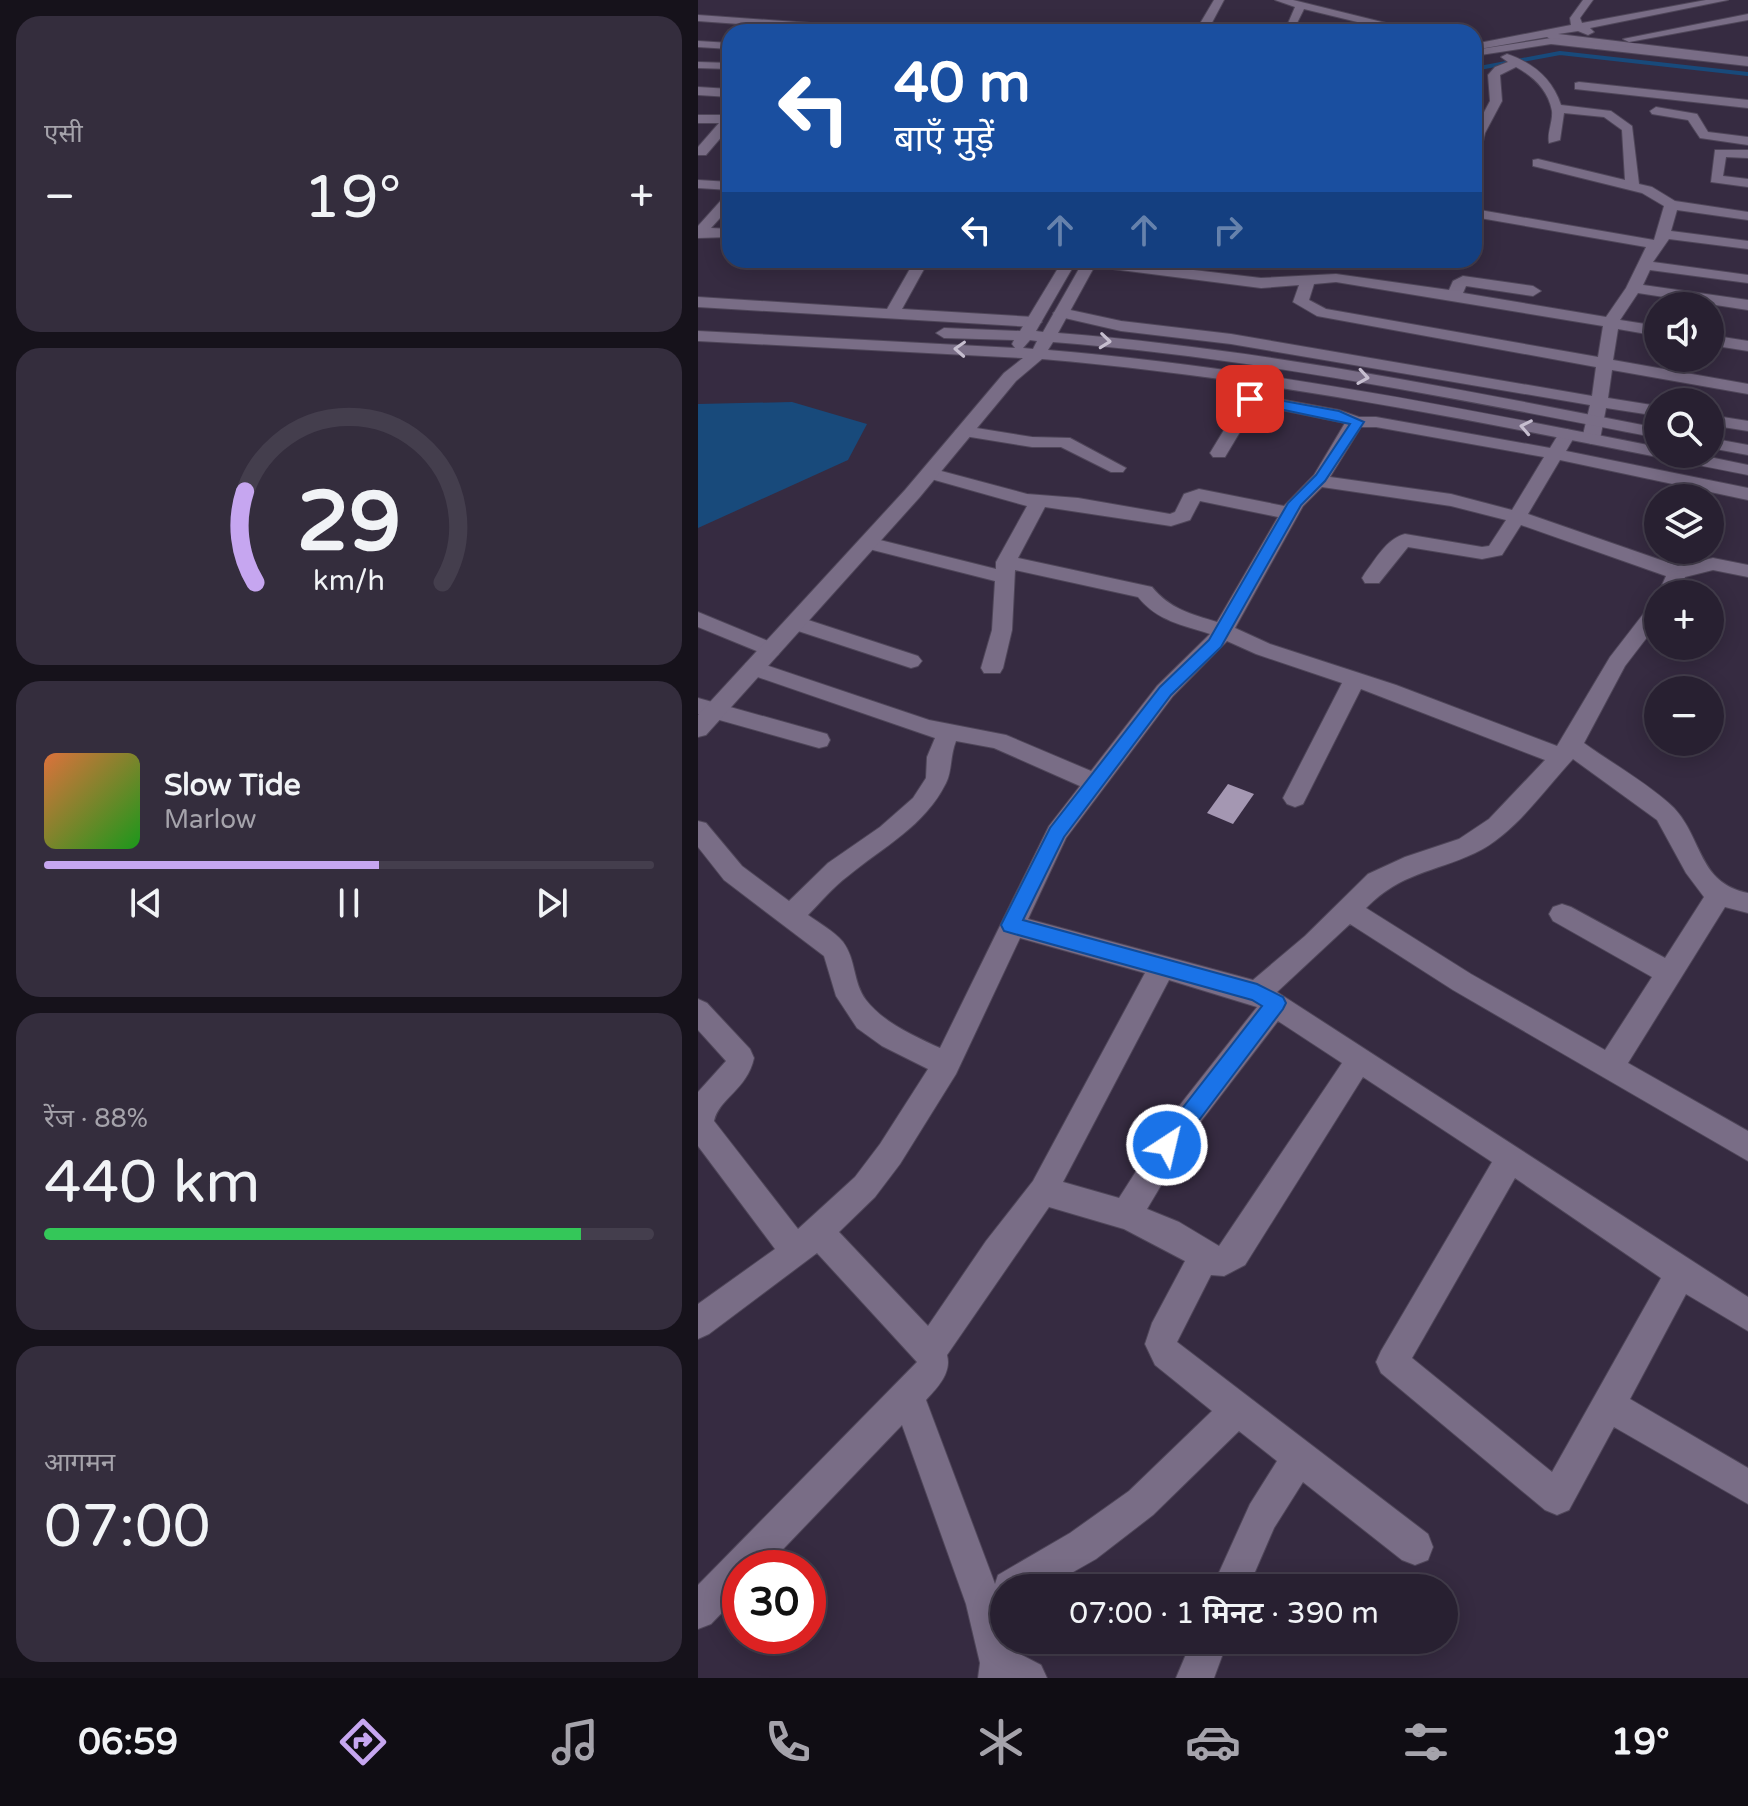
<!DOCTYPE html>
<html lang="hi">
<head>
<meta charset="utf-8">
<style>
	body { margin:0; font-family:"Varela Round","Noto Sans Devanagari",sans-serif; background:#342d3d; color:#f1f3f6; height:100vh; display:flex; flex-direction:column; font-size:30px; white-space:nowrap }
	* { box-sizing:border-box; margin:0 }
	p { font-size:26px; color:#a5a3ab }
	.icon { flex:none; width:44px; height:44px; fill:none; stroke:currentColor; stroke-width:2; stroke-linecap:round; stroke-linejoin:round }
	.map { position:relative; flex:1; overflow:hidden }
	.side { display:flex; flex-direction:column; gap:16px; padding:16px; background:#16121b; width:698px }
	.side>* { flex:none }
	.top-card { position:absolute; left:24px; top:24px; width:760px; height:244px; border-radius:24px; box-shadow:0 4px 20px #0003,0 0 0 2px #443e4d; background:#1a4fa0; color:#fff; overflow:hidden }
	.tools { position:absolute; left:946px; top:292px; display:grid; gap:16px }
	.tools a { display:grid; place-items:center; width:80px; height:80px; border-radius:50%; background:#282031; box-shadow:0 4px 20px #0003,0 0 0 2px #443e4d; font-size:40px }
	.speed { position:absolute; left:24px; top:1550px; display:flex; gap:16px; font-size:40px; font-weight:700; text-align:center }
	.speed>* { display:grid; place-content:center; width:104px; height:104px; border-radius:50%; background:#282031; box-shadow:0 4px 20px #0003,0 0 0 2px #443e4d; line-height:1 }
	.speed .limit { border:12px solid #d22; background:#fff; color:#111 }
	.pin { position:absolute; display:grid; place-items:center; width:68px; height:68px; color:#fff; margin:-34px; border-radius:16px; box-shadow:0 4px 12px #0006 }
	.me { position:absolute; width:88px; margin:-44px; rotate:35deg; stroke-linejoin:round; filter:drop-shadow(0 0 6px #0008) }
	.turn { display:flex; align-items:center; gap:28px; height:168px; padding:0 40px; font-size:36px }
	.turn .icon { width:104px; height:104px; stroke-width:2.5 }
	.turn b { display:block; font-size:56px; line-height:68px }
	.lanes { display:flex; align-items:center; height:76px; padding:0 40px; background:#0003; justify-content:center; gap:40px; direction:ltr }
	.lanes .off { opacity:.35 }
	.big { font-size:60px; font-weight:600; line-height:1.1 }
	.side .widget { flex:1; display:flex; flex-direction:column; justify-content:center; gap:12px; min-width:0; padding:0 28px; border-radius:24px; background:#342d3d }
	.side .dial { align-items:center; gap:0 }
	.dial svg { height:208px; overflow:visible; fill:none; stroke:#443e4d; stroke-width:7; stroke-linecap:round; text-anchor:middle }
	.dial text { fill:#f1f3f6; stroke:none }
	.song { display:flex; align-items:center; gap:24px }
	.cover { width:96px; height:96px; border-radius:12px; background:linear-gradient(135deg,hsl(20 70% 55%),hsl(120 70% 35%)) }
	.played { height:8px; border-radius:4px; background:linear-gradient(90deg,#c6a6f0 55%,#443e4d 55%) }
	.keys { display:flex; justify-content:space-around; direction:ltr }
	.heat { display:flex; justify-content:space-between; align-items:center; font-size:44px; direction:ltr }
	.charge { height:12px; border-radius:6px; background:linear-gradient(90deg,#34c759 88%,#443e4d 0) }
	.trip { position:absolute; left:292px; top:1574px; width:468px; height:80px; border-radius:40px; background:#282031; box-shadow:0 4px 20px #0003,0 0 0 2px #443e4d; font-weight:600; line-height:80px; text-align:center }
	.tabs { display:flex; height:128px; justify-content:space-around; align-items:center; background:#100d14; color:#a5a3ab }
	.tabs .icon { width:56px; height:56px }
	.tabs .selected { color:#c6a6f0 }
	.tabs b { font-size:36px; color:#f1f3f6 }
	main { display:flex; flex:1; min-height:0 }
	.map>svg:first-child { display:block }
	.water { fill:#184a7b }
	.lines { fill:none; stroke-linecap:round; stroke-linejoin:round }
	.stream { stroke:#184a7b; stroke-width:4 }
	.building { fill:#a497b2 }
	.street-casing { stroke:#4f4659; stroke-width:2 }
	.secondary-casing { stroke:#4f4659; stroke-width:2 }
	.street { fill:#796d86; fill-rule:evenodd }
	.secondary { fill:#796d86; fill-rule:evenodd }
	.oneway { stroke:#c6becf }
	.route { fill:#1a73e8; stroke:#114b97; stroke-width:2 }
</style>
</head>
<body>
<main>
<section class="side">
<div class="widget"><p>एसी</p>
<div class="heat"><a>−</a><b class="big">19°</b><a>+</a></div>
</div>
<div class="widget dial"><svg viewBox="0 0 100 80">
<path d="M14 69A42 42 0 1 1 86 69"/>
<path d="M14 69A42 42 0 0 1 10 34" stroke="#c6a6f0"/>
<text x="50" y="56" font-size="32" font-weight="700">29</text>
<text x="50" y="72" font-size="11">km/h</text>
</svg></div>
<div class="widget">
<div class="song"><i class="cover"></i><div><b>Slow Tide</b><p>Marlow</p></div></div>
<div class="played"></div>
<div class="keys"><svg class="icon" aria-label="previous" viewBox="0 0 24 24"><path d="M18 5L8 12l10 7zM5 5v14"/></svg><svg class="icon" aria-label="pause" viewBox="0 0 24 24"><path d="M8 5v14M16 5v14"/></svg><svg class="icon" aria-label="next" viewBox="0 0 24 24"><path d="M6 5l10 7-10 7zM19 5v14"/></svg></div>
</div>
<div class="widget"><p>रेंज · 88%</p><b class="big">440 km</b><div class="charge"></div></div>
<div class="widget"><p>आगमन</p><b class="big">07:00</b></div>
</section>
<div class="map">
<svg width="1050" height="1678" viewBox="0 0 1050 1678">
	<rect width="100%" height="100%" fill="#362b41"/>
	<path class="water" d="M 94,402 L 169,424 L 150,460 L 0,528 L 0,404 Z"/>
	<g class="lines">
		<path class="stream" d="M 776,69 L 862,53 L 1050,74"/>
	</g>
	<path class="building" d="M 530,784 L 556,794 L 535,824 L 509,813 Z"/>
	<g class="lines">
		<g class="street-casing">
			<path id="street" d="M 577,0 L 595,0 L 692,24 L 698,32 L 686,32 L 684,28 L 606,9 L 599,23 L 663,29 L 669,32 L 588,28 L 597,7 Z
				M 885,0 L 895,0 L 882,18 L 884,23 L 1008,0 L 1030,0 L 892,28 L 896,32 L 890,35 L 880,31 L 860,34 L 1050,57 L 1050,63 L 854,40 L 849,37 L 776,50 L 776,44 L 873,25 L 872,18 Z
				M 1050,14 L 1050,20 L 931,42 L 925,39 Z
				M 0,41 L 32,43 L 32,49 L 0,47 Z
				M 809,54 C 835,63 854,78 863,105 L 913,111 L 934,126 L 941,184 L 954,187 L 977,201 L 1050,212 L 1050,220 L 979,210 L 973,231 L 1050,241 L 1050,249 L 971,239 L 955,262 L 1050,275 L 1050,283 L 952,270 L 945,285 L 1050,300 L 1050,310 L 940,293 L 922,320 L 960,326 L 960,336 L 920,329 L 915,360 L 1050,384 L 1050,394 L 914,370 L 910,398 L 960,406 L 960,416 L 908,408 L 902,439 L 893,444 L 884,439 L 892,405 L 533,344 L 423,331 L 358,316 L 355,313 L 363,308 L 423,321 L 533,334 L 894,396 L 898,367 L 619,316 L 595,302 L 601,285 L 563,288 L 391,266 L 384,262 L 411,260 L 563,278 L 638,274 L 751,290 L 755,281 L 765,276 L 835,286 L 843,291 L 835,296 L 768,286 L 765,293 L 908,317 L 928,288 L 948,247 L 776,217 L 776,209 L 956,240 L 966,206 L 944,193 L 835,166 L 835,160 L 840,159 L 927,180 L 924,130 L 906,117 L 866,113 L 862,140 L 851,143 C 849,132 855,122 854,111 C 850,90 836,77 818,67 L 802,75 L 804,101 L 787,133 L 782,154 L 776,158 L 776,131 L 792,101 L 790,75 L 797,67 L 810,62 L 803,57 ZM 638,282 L 905,326 L 900,357 L 628,309 L 611,300 L 616,284 Z
				M 0,62 L 32,63 L 32,69 L 0,68 Z
				M 881,82 L 1050,100 L 1050,108 L 877,89 L 877,83 Z
				M 0,87 L 32,89 L 32,97 L 0,95 Z
				M 958,107 L 999,114 L 1010,132 L 1050,137 L 1050,145 L 1002,138 L 990,120 L 954,114 L 952,111 Z
				M 0,115 L 32,115 L 32,127 L 8,155 L 0,155 L 0,147 L 21,123 L 0,123 Z
				M 1017,150 L 1050,150 L 1050,158 L 1028,157 L 1025,176 L 1050,179 L 1050,187 L 1013,182 Z
				M 0,180 L 32,182 L 32,190 L 0,188 Z
				M 32,195 L 32,207 L 13,228 L 32,229 L 32,237 L 0,238 L 0,226 L 27,196 Z
				M 217,260 L 231,260 L 204,309 L 336,317 L 344,322 L 336,327 L 0,307 L 0,297 L 189,309 Z
				M 1012,335 L 1050,341 L 1050,351 L 1012,345 Z
				M 550,379 L 558,384 L 559,395 L 641,410 L 661,417 L 678,417 L 852,448 L 863,430 L 869,429 L 878,434 L 868,451 L 1050,488 L 1050,500 L 862,460 L 830,514 L 980,566 L 1015,558 L 1050,565 L 1050,577 L 1015,570 L 987,577 L 980,594 L 960,594 L 968,576 L 823,525 L 804,555 L 784,559 L 710,547 L 681,583 L 667,583 L 664,578 L 667,573 C 678,559 688,539 707,534 L 784,547 L 791,546 L 808,520 L 753,506 L 624,487 L 605,506 L 537,628 L 572,644 L 698,685 L 859,746 L 912,657 L 953,604 L 960,602 L 960,623 L 927,666 L 886,743 C 912,762 954,786 976,808 C 1005,839 1000,883 1050,893 L 1050,913 L 1027,907 L 930,1063 L 1050,1131 L 1050,1161 L 755,990 L 652,924 L 579,992 L 1050,1297 L 1050,1331 L 988,1294 L 932,1399 L 1050,1468 L 1050,1504 L 916,1427 L 871,1510 L 859,1515 L 847,1510 L 683,1373 L 678,1362 L 683,1351 L 794,1162 L 665,1077 L 547,1265 L 526,1276 L 513,1275 L 479,1342 L 730,1534 L 735,1547 L 730,1560 L 717,1565 L 704,1560 L 605,1482 L 576,1528 L 550,1588 L 514,1588 L 552,1504 L 579,1461 L 541,1431 L 455,1515 L 398,1559 L 347,1588 L 306,1588 L 306,1603 L 303,1602 L 306,1640 L 314,1640 L 316,1651 L 343,1665 L 349,1678 L 280,1678 L 282,1663 L 268,1604 L 204,1425 L 67,1568 L 42,1568 L 42,1594 L 13,1624 L 0,1629 L 0,1585 L 219,1362 L 119,1253 L 11,1334 L 0,1339 L 0,1304 L 77,1249 L 0,1146 L 0,1092 L 28,1061 L 0,1030 L 0,999 L 9,1003 L 52,1049 L 56,1058 C 49,1090 21,1098 16,1121 L 100,1229 L 157,1177 L 182,1144 L 230,1069 L 184,1046 L 159,1028 L 138,996 L 126,956 L 26,880 L 0,847 L 0,821 L 8,823 L 44,866 L 91,901 L 130,863 L 182,827 L 215,798 L 228,778 L 229,757 L 237,738 L 48,673 L 45,668 L 48,663 L 56,661 L 231,720 L 308,735 L 393,771 L 459,686 L 512,634 C 485,625 459,621 440,597 L 317,570 L 314,630 L 305,668 L 302,673 L 286,673 L 283,668 L 294,630 L 297,581 L 163,547 L 160,543 L 170,537 L 298,569 L 298,562 L 329,506 L 226,477 L 223,473 L 232,468 L 329,494 L 380,498 L 472,514 L 477,512 L 486,494 L 501,489 L 586,506 L 616,475 L 647,423 L 558,405 L 527,457 L 515,457 L 512,453 L 543,402 L 542,384 ZM 663,427 L 678,427 L 846,457 L 814,510 L 753,494 L 632,477 ZM 502,501 L 580,517 L 519,622 C 493,614 472,609 454,587 L 320,558 L 347,507 L 473,526 L 492,520 ZM 529,641 L 558,654 L 644,683 L 585,798 L 589,804 L 597,807 L 605,804 L 663,689 L 847,760 L 791,819 L 761,839 L 707,857 L 670,874 L 607,936 L 555,980 L 330,919 L 368,838 L 475,696 ZM 258,741 L 296,748 L 382,786 L 351,826 L 242,1048 C 216,1036 186,1023 168,1000 C 155,983 158,959 145,942 C 136,931 121,923 110,915 C 123,902 135,887 150,876 C 185,847 227,826 248,783 C 254,772 252,756 258,741 ZM 875,759 L 959,820 L 988,873 L 1006,897 L 967,958 L 873,907 L 864,904 L 855,907 L 851,914 L 855,921 L 954,977 L 907,1050 L 773,974 L 668,908 C 704,872 734,873 777,853 C 816,835 846,790 875,759 ZM 322,938 L 447,973 L 335,1181 L 288,1241 L 230,1326 L 141,1232 L 177,1197 L 202,1164 L 258,1074 ZM 471,980 L 559,1007 L 474,1115 L 421,1198 L 365,1182 ZM 580,1021 L 644,1063 L 521,1246 L 481,1222 L 449,1209 L 494,1133 ZM 817,1178 L 963,1278 L 854,1472 L 714,1358 ZM 351,1207 L 426,1229 L 487,1261 L 454,1323 L 447,1344 L 457,1365 L 514,1411 L 431,1491 L 372,1533 L 300,1575 L 297,1584 L 228,1400 C 239,1388 254,1373 249,1355 Z
				M 1012,415 L 1050,421 L 1050,431 L 1012,425 Z
				M 266,426 L 334,437 L 372,438 L 428,468 L 425,472 L 413,472 L 363,447 L 334,447 L 260,435 L 257,431 Z
				M 0,612 L 80,645 L 83,650 L 80,655 L 73,657 L 0,627 Z
				M 98,616 L 220,656 L 224,661 L 220,666 L 213,668 L 91,628 L 88,623 L 91,618 Z
				M 0,698 L 129,734 L 132,740 L 129,746 L 121,748 L 0,714 Z
				M 494,1640 L 530,1640 L 516,1678 L 478,1678 Z"/>
		</g>
		<g class="secondary-casing">
			<path id="secondary" d="M 516,0 L 526,0 L 509,32 L 497,32 Z
				M 0,15 L 195,29 L 201,32 L 149,32 L 0,21 Z
				M 853,38 L 1050,60 L 1050,66 L 853,44 L 776,56 L 776,50 Z
				M 365,260 L 379,260 L 338,331 L 345,332 L 386,260 L 400,260 L 360,333 C 562,349 761,389 960,428 L 960,438 C 759,399 559,358 355,342 L 350,350 C 556,367 758,407 960,447 L 960,454 L 997,454 L 1050,465 L 1050,475 C 817,429 582,379 344,359 L 318,381 L 221,498 L 8,735 L 0,737 L 0,715 L 207,490 L 306,373 L 325,358 L 0,341 L 0,331 L 317,348 L 314,344 L 316,340 L 246,338 L 238,333 L 246,328 L 322,331 ZM 332,340 L 339,341 L 335,349 L 325,348 Z
				M 1012,438 L 1050,445 L 1050,455 L 1012,448 Z"/>
		</g>
		<use href="#street" class="street"/>
		<use href="#secondary" class="secondary"/>
	</g>
	<defs><path id="oneway-chevron" d="M-2-3.5L2.5 0L-2 3.5" fill="none" stroke-width="1.6" stroke-linecap="round" stroke-linejoin="round" transform="scale(2)"/></defs>
	<g class="oneway">
		<use href="#oneway-chevron" transform="translate(407 341) rotate(6)"/>
		<use href="#oneway-chevron" transform="translate(262 349) rotate(-177)"/>
		<use href="#oneway-chevron" transform="translate(665 377) rotate(9)"/>
		<use href="#oneway-chevron" transform="translate(828 427) rotate(-169)"/>
	</g>
	<path class="route" d="M 552,395 L 641,411 L 666,422 L 627,481 L 603,505 L 523,647 L 473,695 L 366,837 L 325,920 L 559,984 L 585,997 L 588,1003 L 585,1009 L 477,1152 L 469,1155 L 462,1152 L 458,1145 L 462,1137 L 564,1006 L 554,1000 L 313,933 L 306,931 L 303,925 L 352,828 L 462,687 L 511,640 L 590,503 L 618,475 L 652,424 L 548,402 L 548,396 Z"/>
</svg>
<div class="tools">
<a><svg class="icon" aria-label="sound" viewBox="0 0 24 24"><path d="M4 9h4l5-4v14l-5-4H4zM17 9q2 3 0 6"/></svg></a>
<a><svg class="icon" aria-label="search" viewBox="0 0 24 24"><circle cx="10" cy="10" r="6"/><path d="M15 15l6 6"/></svg></a>
<a><svg class="icon" aria-label="layers" viewBox="0 0 24 24"><path d="M12 4l9 5-9 5-9-5zM3 14l9 5 9-5"/></svg></a>
<a>+</a>
<a>−</a>
</div>
<div class="speed"><div class="limit">30</div></div>
<div class="pin" style="left:552px;top:399px;background:#d93025"><svg class="icon" aria-label="arrive" viewBox="0 0 24 24"><path d="M6 21V4h12l-3 4 3 4H6"/></svg></div>
<svg class="me" style="left:469px;top:1145px" viewBox="-20 -20 40 40"><circle r="17" fill="#1a73e8" stroke="#fff" stroke-width="3"/><path d="M0-11L8 9 0 5-8 9z" fill="#fff"/></svg>
<div class="trip">07:00 · 1 मिनट · 390 m</div>
<div class="top-card">
<div class="turn"><svg class="icon" aria-label="left" viewBox="0 0 24 24"><path d="M17 20v-9H6M10 6l-5 5 5 5"/></svg><div><b>40 m</b>बाएँ मुड़ें</div></div>
<div class="lanes"><svg class="icon" aria-label="left" viewBox="0 0 24 24"><path d="M17 20v-9H6M10 6l-5 5 5 5"/></svg><svg class="icon off" aria-label="ahead" viewBox="0 0 24 24"><path d="M12 20V5M6 11l6-6 6 6"/></svg><svg class="icon off" aria-label="ahead" viewBox="0 0 24 24"><path d="M12 20V5M6 11l6-6 6 6"/></svg><svg class="icon off" aria-label="right" viewBox="0 0 24 24"><path d="M7 20v-9h11M14 6l5 5-5 5"/></svg></div>
</div>
</div>
</main>
<nav class="tabs">
<b>06:59</b>
<svg class="icon selected" aria-label="directions" viewBox="0 0 24 24"><path d="M12 3l9 9-9 9-9-9zM9 14v-3h6M13 9l2 2-2 2"/></svg>
<svg class="icon" aria-label="music" viewBox="0 0 24 24"><path d="M9 18V5l10-2v13"/><circle cx="6" cy="18" r="3"/><circle cx="16" cy="16" r="3"/></svg>
<svg class="icon" aria-label="phone" viewBox="0 0 24 24"><path d="M5 4h4l2 5-3 2q2 4 5 5l2-3 5 2v4C11 20 4 13 5 4z"/></svg>
<svg class="icon" aria-label="climate" viewBox="0 0 24 24"><path d="M12 3v18M4 7l16 10M4 17L20 7"/></svg>
<svg class="icon" aria-label="car" viewBox="0 0 24 24"><path d="M5 17H2v-5l4-1 3-4h7l3 4 3 1v5h-3M9 17h6M6 11h13"/><circle cx="7" cy="17" r="2"/><circle cx="17" cy="17" r="2"/></svg>
<svg class="icon" aria-label="filters" viewBox="0 0 24 24"><path d="M4 7h16M4 17h16"/><circle cx="9" cy="7" r="2"/><circle cx="15" cy="17" r="2"/></svg>
<b>19°</b>
</nav>
</body>
</html>
